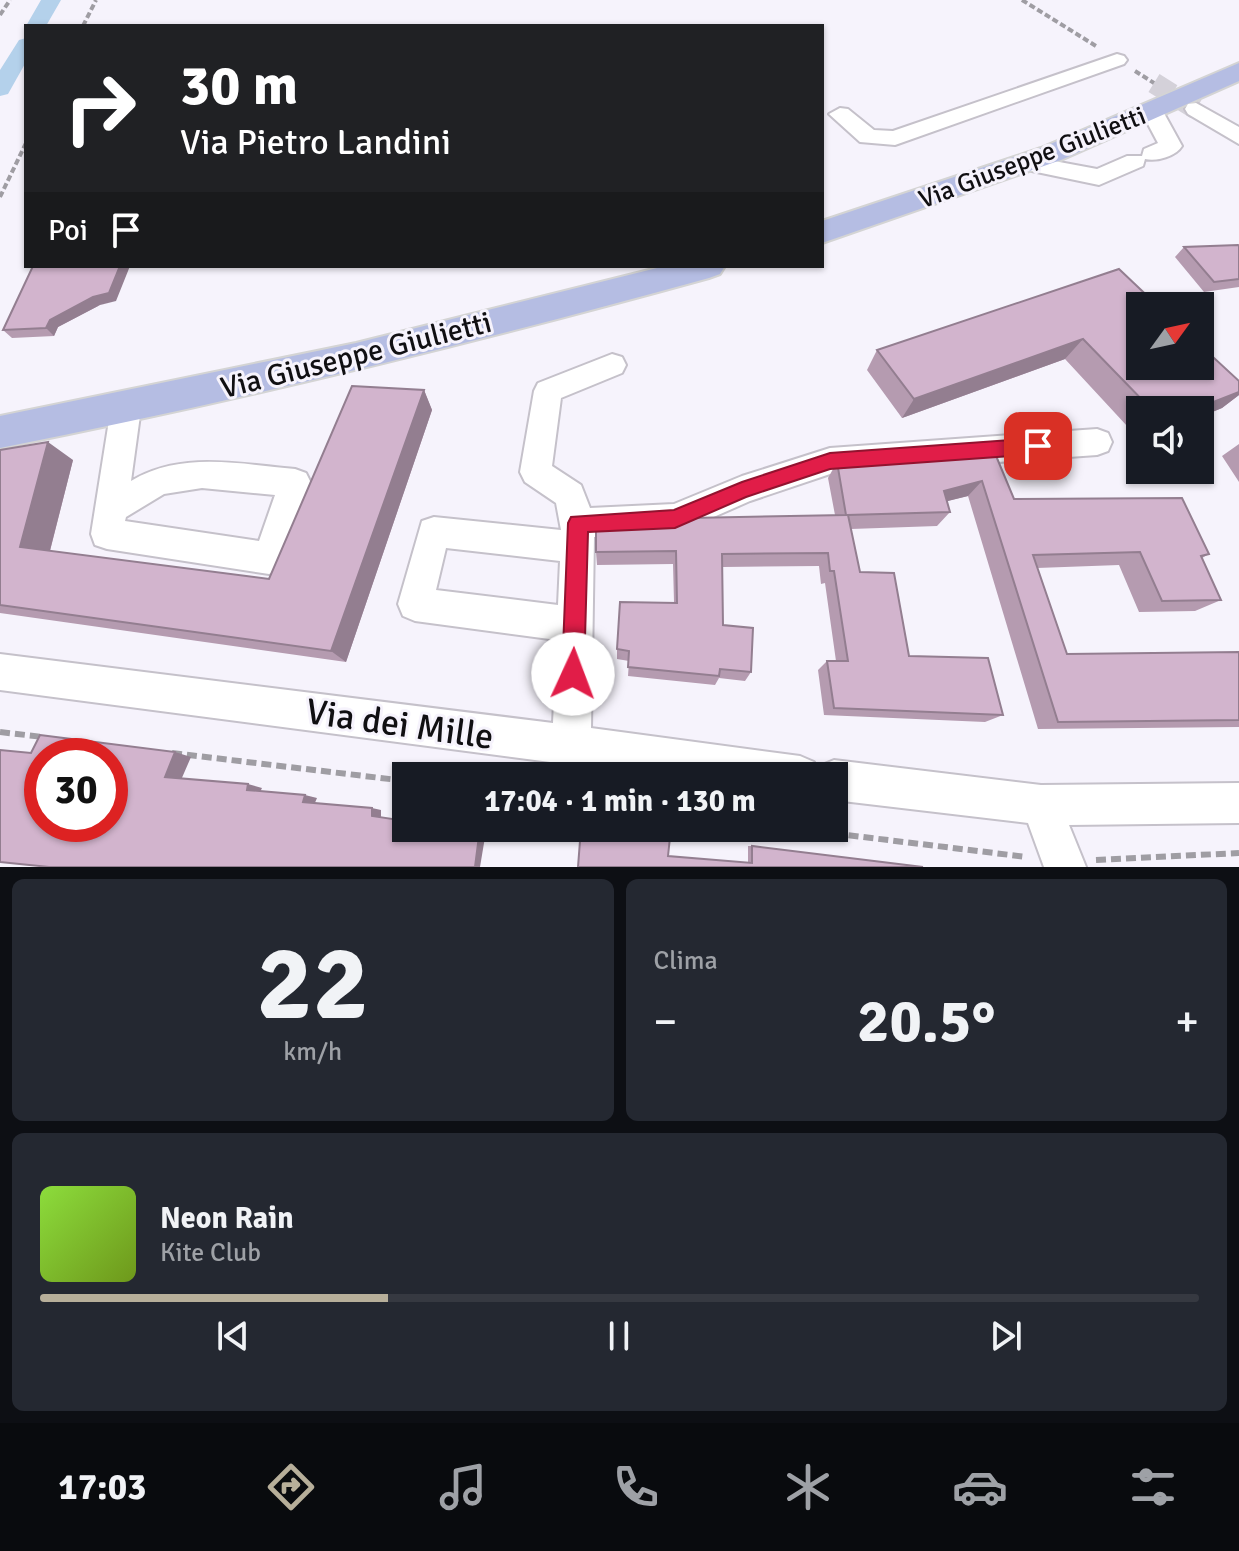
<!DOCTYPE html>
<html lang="it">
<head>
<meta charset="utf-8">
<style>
	body { margin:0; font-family:Signika,sans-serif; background:#242831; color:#f1f3f6; height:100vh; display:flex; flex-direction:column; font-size:30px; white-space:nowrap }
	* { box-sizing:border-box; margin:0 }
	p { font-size:26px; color:#9ea1a6 }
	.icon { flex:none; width:44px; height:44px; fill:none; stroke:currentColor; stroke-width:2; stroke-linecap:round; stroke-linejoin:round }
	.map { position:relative; height:867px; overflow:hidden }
	.details { display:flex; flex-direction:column; gap:12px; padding:12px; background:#0d0f14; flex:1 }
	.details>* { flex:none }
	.top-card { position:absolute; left:24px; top:24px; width:800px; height:244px; border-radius:0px; box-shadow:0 2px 6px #0004; background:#202124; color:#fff; overflow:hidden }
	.needle { width:52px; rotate:57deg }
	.tools { position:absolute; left:1126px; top:292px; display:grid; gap:16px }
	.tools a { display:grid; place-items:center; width:88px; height:88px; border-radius:0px; background:#171b24; box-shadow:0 2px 6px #0004; font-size:40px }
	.speed { position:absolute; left:24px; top:738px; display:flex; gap:16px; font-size:40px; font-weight:700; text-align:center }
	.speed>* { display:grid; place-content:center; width:104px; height:104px; border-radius:50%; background:#171b24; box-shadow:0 2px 6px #0004; line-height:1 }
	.speed .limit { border:12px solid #d22; background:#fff; color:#111 }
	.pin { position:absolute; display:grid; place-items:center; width:68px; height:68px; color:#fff; margin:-34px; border-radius:16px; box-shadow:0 4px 12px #0006 }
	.me { position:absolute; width:88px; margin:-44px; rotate:2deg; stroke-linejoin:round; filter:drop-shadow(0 0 6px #0008) }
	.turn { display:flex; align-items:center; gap:28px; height:168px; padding:0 24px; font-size:36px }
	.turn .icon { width:104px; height:104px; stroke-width:2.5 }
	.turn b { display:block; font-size:56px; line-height:68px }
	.then { display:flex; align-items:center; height:76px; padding:0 24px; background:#0003; gap:16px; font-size:30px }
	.big { font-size:60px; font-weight:700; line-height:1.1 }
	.details .card { flex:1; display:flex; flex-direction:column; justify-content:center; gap:12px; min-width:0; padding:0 28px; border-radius:12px; background:#242831 }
	.details .dial { align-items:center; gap:0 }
	.dial b { font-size:104px; line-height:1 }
	.song { display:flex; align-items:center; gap:24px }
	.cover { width:96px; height:96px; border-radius:12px; background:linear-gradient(135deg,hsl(90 70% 55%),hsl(80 70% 35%)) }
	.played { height:8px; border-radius:4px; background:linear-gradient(90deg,#b7af9a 30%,#363941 30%) }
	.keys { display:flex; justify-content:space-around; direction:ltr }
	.heat { display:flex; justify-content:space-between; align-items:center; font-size:44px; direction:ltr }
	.details .tiles { flex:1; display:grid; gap:12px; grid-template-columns:1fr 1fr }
	.card:last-child { grid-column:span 2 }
	.trip { position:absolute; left:392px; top:762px; width:456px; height:80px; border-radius:0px; background:#171b24; box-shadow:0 2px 6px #0004; font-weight:700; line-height:80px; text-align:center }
	.tab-bar { display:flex; height:128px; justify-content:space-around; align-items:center; background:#090b0e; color:#9ea1a6 }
	.tab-bar .icon { width:56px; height:56px }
	.tab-bar .on { color:#b7af9a }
	.tab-bar b { font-size:36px; color:#f1f3f6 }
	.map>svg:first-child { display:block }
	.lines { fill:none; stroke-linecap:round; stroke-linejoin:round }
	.canal { fill:#b4d1eb; fill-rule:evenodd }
	.minor-tunnel { stroke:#d4d1d9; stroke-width:21; stroke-dasharray:21 11; stroke-linecap:butt }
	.minor-casing { stroke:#c5c1ca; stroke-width:4 }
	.major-casing { stroke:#d4d4d4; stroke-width:4 }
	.path-far1 { stroke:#9f9da3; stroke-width:4; stroke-dasharray:6 3; stroke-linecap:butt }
	.path { stroke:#9f9da3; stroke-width:6; stroke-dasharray:10 5; stroke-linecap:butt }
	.minor { fill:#fff; fill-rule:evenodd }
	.major { fill:#b5bde3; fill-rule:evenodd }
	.wall { fill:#b59bb0 }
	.shaded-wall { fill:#937e90 }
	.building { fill:#d2b4cd; stroke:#937e90; stroke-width:2; fill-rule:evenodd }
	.route { fill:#e11d48; stroke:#92132f; stroke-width:2 }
	.labels { text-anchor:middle; stroke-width:6; stroke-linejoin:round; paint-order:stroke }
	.far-street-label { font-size:26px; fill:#100f12; stroke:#f6f3fc }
	.street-label { font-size:30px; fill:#100f12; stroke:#f6f3fc }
	.near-street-label { font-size:36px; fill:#100f12; stroke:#f6f3fc }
</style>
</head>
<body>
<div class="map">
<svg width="1239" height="867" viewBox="0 0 1239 867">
	<rect width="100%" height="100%" fill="#f6f3fc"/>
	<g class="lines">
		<path class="canal" d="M 41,0 L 61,0 L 46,26 L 26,26 Z
			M 26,38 L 26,62 L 8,94 L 0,96 L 0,70 L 19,40 Z"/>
		<path class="minor-tunnel" d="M 1154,83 L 1196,109"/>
		<g class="minor-casing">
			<path id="minor" d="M 1117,54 L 1124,56 L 1127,60 L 1124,64 L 895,145 L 860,142 L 829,114 L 840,108 L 848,109 L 874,130 L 893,131 Z
				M 1196,103 L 1239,127 L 1239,144 L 1188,114 L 1185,109 L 1188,104 Z
				M 1152,105 L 1160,106 L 1182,146 C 1176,156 1157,162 1145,159 L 1143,166 L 1099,185 L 1027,170 L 1019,168 L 1016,163 L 1019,158 L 1027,156 L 1097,169 L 1127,156 L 1142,156 L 1144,149 L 1158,143 L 1141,111 Z
				M 612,354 L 622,357 L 626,365 L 622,373 L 561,398 L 552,466 L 581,485 L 590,508 L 674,504 L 742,476 L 830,448 L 1097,429 L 1108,433 L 1112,442 L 1108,451 L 1097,455 L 830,474 L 750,501 L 675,534 L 594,537 L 591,728 L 800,756 L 814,762 L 818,772 L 820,766 L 834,760 L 1041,785 L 1239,783 L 1239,823 L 1069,825 L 1086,867 L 1044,867 L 1028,823 L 834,800 L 834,776 L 657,776 L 0,690 L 0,654 L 553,723 L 557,640 L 415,621 L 403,616 L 398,604 L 422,521 L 434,517 L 561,530 L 556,503 L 525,482 L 520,472 L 534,391 L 538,383 ZM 446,548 L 560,561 L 558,605 L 436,590 Z
				M 126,396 L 136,399 L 141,408 L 131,481 C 181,451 239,464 295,469 L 306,473 L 311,483 L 281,569 L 269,574 L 107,549 L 95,545 L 91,534 L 111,408 L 116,399 ZM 202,488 L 275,495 L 259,541 L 125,521 L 126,517 L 164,494 Z"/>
		</g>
		<g class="major-casing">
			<path id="major" d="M 1239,63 L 1239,81 L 1061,160 L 822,243 L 822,221 L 1041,148 Z
				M 665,266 L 725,266 L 720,274 L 709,278 C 474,343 239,401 0,448 L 0,416 L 356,343 Z"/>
		</g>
		<path class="path-far1" d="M 1022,0 L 1096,46
			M 0,15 L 10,0
			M 83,26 L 96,0
			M 1135,71 L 1154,83
			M 0,197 L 26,143"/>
		<path class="path" d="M 0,732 L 43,737
			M 172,753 L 406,781
			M 789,828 L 1027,857
			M 1096,860 L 1239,853"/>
		<use href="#minor" class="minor"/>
		<use href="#major" class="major"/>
	</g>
	<path class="wall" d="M 1239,246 L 1239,287 L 1204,292 L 1175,257 L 1184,247 Z
		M 1119,269 L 1239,381 L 1239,395 L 1222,408 L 1200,417 L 1200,410 L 1140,410 L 1140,440 L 1065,359 L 902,418 L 867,370 L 877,350 Z
		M 116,301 L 100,305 L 58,327 L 54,336 L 12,338 L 3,330 Z
		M 424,390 L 432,410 L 346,662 L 0,613 L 0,450 L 73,460 L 50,551 L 269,579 Z
		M 1239,444 L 1239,482 L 1222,456 Z
		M 994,451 L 1014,499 L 1209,554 L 1202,558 L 1221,600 L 1195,611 L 1139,612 L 1119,565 L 1037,568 L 1067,654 L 1239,652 L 1239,727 L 1038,729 L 968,496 L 947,501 L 950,512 L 937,526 L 851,529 L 860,572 L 909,656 L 1003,715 L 985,722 L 824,715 L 818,670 L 827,661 L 836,661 L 825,583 L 821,584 L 819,566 L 723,567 L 723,625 L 751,672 L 745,681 L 719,678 L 715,685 L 628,676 L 629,661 L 617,659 L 617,649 L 674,602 L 673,564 L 597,565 L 596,552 L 677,523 L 835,515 L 828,478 L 837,462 Z
		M 748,846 L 752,846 L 923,867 L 580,867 L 668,856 L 748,863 Z"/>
	<path class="shaded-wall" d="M 120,266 L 130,266 L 116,301 L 100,305 L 58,327 L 54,336 L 46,328 L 50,320 L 93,297 Z
		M 1083,339 L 1065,359 L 902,418 L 914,399 Z
		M 424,390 L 432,410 L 346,662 L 331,651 Z
		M 1239,392 L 1239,395 L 1222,408 L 1200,417 L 1200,410 L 1193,410 Z
		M 48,442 L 73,460 L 47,562 L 20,547 Z
		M 982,481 L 968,496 L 932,505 L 944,491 Z
		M 175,752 L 191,757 L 181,780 L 165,777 Z
		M 248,784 L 262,788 L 260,792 L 247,790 Z
		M 305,795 L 317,798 L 314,805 L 303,802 Z
		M 372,808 L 381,810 L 381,818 L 372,816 Z
		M 447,828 L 453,828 L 453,833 L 446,832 Z
		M 479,836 L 485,837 L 480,867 L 475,867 Z"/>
	<path class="building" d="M 1238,245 L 1239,246 L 1239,279 L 1214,282 L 1184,247 Z
		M 33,266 L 120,266 L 109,293 L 93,297 L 50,320 L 46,328 L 3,330 Z
		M 1119,269 L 1158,306 L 1140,306 L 1140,366 L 1200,366 L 1200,345 L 1239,381 L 1239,392 L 1193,410 L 1152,410 L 1083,339 L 914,399 L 877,350 Z
		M 352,386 L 424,390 L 331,651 L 0,605 L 0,450 L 48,442 L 20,547 L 269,579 Z
		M 994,451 L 1014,499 L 1182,498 L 1209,554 L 1201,556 L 1221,600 L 1162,601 L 1140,552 L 1033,555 L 1067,654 L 1239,652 L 1239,720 L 1058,722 L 982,481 L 944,491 L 950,512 L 848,515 L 860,572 L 894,573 L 909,656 L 988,658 L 1003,715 L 834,708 L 827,661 L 848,661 L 834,571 L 830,571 L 828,553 L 722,554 L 723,625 L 753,628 L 751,672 L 720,669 L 719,676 L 628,667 L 629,651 L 617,649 L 620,602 L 677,603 L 676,551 L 596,552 L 596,526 L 677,523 L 689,518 L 846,515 L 837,462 Z
		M 40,735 L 175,752 L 165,777 L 248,784 L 247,790 L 305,795 L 303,802 L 372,808 L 372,816 L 406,821 L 406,828 L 447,828 L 446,832 L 479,836 L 475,867 L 49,867 L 0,862 L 0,750 L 31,753 ZM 42,756 L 110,756 L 110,824 L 42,824 Z
		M 581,828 L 671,828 L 668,856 L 752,863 L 752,846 L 923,867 L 578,867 Z"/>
	<path class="route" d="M 1038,438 L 1044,440 L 1047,446 L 1044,452 L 1038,454 L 830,469 L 746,497 L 675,528 L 588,532 L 584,674 L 581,682 L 573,685 L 566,682 L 562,674 L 568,523 L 571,517 L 674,510 L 742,482 L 830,453 Z"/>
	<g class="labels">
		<g class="far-street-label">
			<text transform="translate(1032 157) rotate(-21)" y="9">Via Giuseppe Giulietti</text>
		</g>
		<g class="street-label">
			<text transform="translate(356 355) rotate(-14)" y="10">Via Giuseppe Giulietti</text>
		</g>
		<g class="near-street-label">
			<text transform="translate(400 723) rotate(8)" y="13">Via dei Mille</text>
		</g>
	</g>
</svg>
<div class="tools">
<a><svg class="needle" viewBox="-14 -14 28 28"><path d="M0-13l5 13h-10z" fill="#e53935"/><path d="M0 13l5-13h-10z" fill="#9ea1a6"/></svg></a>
<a><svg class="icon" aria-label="sound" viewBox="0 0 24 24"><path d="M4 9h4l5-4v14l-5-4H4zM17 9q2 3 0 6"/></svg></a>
</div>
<div class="speed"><div class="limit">30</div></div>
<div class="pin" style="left:1038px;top:446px;background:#d93025"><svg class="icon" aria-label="arrive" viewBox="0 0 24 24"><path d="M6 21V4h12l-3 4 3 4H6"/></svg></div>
<svg class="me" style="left:573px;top:674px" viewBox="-20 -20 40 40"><circle r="19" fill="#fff"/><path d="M0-13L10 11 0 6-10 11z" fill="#e11d48"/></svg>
<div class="trip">17:04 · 1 min · 130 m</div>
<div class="top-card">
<div class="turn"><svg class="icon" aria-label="right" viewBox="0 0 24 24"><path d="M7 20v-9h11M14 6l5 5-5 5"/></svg><div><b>30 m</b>Via Pietro Landini</div></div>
<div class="then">Poi<svg class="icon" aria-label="arrive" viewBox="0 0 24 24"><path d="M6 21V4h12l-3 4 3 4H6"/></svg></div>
</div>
</div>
<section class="details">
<div class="tiles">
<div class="card dial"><b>22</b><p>km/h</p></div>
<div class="card"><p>Clima</p>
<div class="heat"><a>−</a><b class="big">20.5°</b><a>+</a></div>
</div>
<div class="card">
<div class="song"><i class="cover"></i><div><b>Neon Rain</b><p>Kite Club</p></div></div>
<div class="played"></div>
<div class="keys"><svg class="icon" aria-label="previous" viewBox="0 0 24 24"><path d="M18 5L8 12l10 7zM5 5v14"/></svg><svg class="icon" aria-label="pause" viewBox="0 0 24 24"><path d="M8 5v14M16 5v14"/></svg><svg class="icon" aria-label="next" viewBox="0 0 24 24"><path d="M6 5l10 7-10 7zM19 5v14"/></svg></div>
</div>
</div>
</section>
<nav class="tab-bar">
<b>17:03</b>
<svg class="icon on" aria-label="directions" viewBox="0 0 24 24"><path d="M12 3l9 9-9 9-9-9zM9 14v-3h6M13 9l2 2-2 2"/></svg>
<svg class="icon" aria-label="music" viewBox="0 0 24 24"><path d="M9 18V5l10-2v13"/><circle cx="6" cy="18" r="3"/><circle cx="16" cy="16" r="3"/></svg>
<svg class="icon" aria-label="phone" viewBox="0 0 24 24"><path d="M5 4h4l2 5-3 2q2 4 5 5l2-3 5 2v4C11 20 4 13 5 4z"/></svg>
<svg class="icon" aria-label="climate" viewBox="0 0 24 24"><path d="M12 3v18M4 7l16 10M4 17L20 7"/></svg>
<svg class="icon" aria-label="car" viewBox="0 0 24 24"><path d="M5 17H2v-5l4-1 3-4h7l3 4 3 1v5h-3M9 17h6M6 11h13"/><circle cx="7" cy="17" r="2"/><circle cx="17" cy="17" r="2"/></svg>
<svg class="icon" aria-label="filters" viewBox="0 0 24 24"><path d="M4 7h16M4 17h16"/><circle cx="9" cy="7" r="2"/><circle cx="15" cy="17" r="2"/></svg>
</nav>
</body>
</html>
